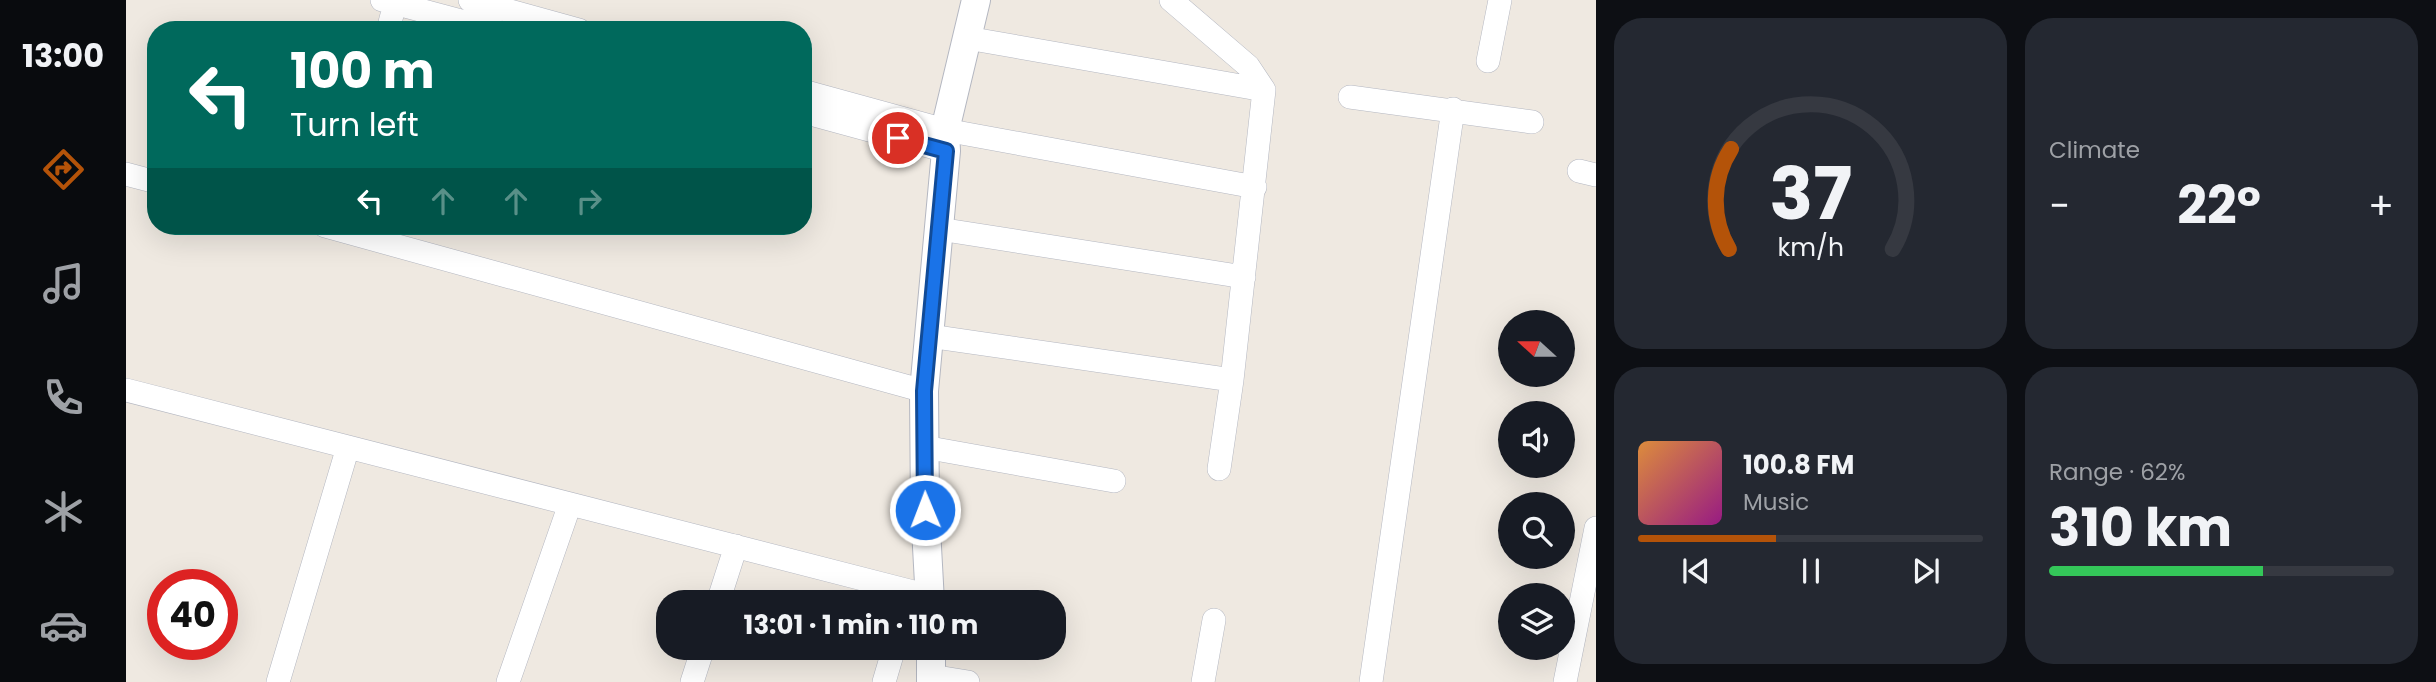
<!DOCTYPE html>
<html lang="en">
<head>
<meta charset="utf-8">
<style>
	body { margin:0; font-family:Poppins,sans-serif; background:#242831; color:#f1f3f6; height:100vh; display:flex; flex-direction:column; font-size:26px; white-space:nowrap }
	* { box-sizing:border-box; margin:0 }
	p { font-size:23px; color:#9ea1a6 }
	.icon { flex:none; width:38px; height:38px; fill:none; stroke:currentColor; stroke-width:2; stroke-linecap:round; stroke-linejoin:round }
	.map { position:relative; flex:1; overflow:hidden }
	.side { display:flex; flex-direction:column; gap:18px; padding:18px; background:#0d0f14; width:840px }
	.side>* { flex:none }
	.hud { position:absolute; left:21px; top:21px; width:665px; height:214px; border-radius:28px; box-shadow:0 7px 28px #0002; background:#00695c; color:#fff; overflow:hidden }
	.needle { width:46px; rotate:291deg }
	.tools { position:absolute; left:1372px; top:310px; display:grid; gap:14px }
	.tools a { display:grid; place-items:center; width:77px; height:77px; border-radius:50%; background:#171b24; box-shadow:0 7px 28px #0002; font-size:35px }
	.speed { position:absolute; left:21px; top:569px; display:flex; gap:14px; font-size:35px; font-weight:700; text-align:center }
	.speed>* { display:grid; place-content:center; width:91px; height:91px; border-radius:50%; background:#171b24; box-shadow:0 7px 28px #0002; line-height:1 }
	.speed .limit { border:10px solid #d22; background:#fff; color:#111 }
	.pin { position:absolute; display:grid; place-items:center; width:60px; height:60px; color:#fff; margin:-30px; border:4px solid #fff; border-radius:50%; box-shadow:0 2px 7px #0007 }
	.me { position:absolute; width:77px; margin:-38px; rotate:359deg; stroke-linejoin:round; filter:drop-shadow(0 0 5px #0008) }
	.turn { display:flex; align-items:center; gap:24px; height:147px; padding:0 28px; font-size:32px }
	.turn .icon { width:91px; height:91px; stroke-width:2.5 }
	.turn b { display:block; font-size:49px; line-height:60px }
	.lanes { display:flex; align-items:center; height:66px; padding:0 28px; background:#0003; justify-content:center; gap:35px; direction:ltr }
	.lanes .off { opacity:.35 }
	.big { font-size:52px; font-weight:700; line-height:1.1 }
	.side .card { flex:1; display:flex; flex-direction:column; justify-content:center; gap:10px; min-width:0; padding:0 24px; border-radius:28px; background:#242831 }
	.side .dial { align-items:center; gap:0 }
	.dial svg { height:182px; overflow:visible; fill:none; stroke:#363941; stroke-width:7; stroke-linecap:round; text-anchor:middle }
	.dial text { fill:#f1f3f6; stroke:none }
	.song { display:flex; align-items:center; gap:21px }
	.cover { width:84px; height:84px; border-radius:10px; background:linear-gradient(135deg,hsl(30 70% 55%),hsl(310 70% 35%)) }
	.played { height:7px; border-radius:4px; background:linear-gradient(90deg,#b45309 40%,#363941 40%) }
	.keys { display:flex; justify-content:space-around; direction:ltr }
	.heat { display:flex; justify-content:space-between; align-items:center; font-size:38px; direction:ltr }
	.charge { height:10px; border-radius:5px; background:linear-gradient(90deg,#34c759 62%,#363941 0) }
	.side .tiles { flex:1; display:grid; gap:18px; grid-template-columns:repeat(2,1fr) }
	.trip { position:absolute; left:530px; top:590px; width:410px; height:70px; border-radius:28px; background:#171b24; box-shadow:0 7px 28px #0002; font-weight:700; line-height:70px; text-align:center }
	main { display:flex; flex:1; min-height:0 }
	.tab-bar { display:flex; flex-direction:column; width:126px; justify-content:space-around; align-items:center; background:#090b0e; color:#9ea1a6 }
	.tab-bar .icon { width:49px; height:49px }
	.tab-bar .on { color:#b45309 }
	.tab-bar b { font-size:32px; color:#f1f3f6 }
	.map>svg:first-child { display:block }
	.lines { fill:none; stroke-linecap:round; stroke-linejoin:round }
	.minor-casing { stroke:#b4b7c1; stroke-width:24 }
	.tertiary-casing { stroke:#b4b7c1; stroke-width:30 }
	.minor { stroke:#fff; stroke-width:23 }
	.tertiary { stroke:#fff; stroke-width:28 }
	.route-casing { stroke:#114b97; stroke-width:18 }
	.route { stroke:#1a73e8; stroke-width:12 }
</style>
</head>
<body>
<main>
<nav class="tab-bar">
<b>13:00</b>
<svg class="icon on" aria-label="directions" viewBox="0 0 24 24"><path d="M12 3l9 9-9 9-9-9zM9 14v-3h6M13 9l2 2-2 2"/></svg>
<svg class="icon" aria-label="music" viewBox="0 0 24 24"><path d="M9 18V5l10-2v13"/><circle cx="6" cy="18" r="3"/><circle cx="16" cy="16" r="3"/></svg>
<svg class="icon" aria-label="phone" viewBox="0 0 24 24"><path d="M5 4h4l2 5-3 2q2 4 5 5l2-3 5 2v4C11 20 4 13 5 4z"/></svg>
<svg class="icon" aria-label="climate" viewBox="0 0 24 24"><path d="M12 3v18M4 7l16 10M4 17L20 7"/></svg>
<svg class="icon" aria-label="car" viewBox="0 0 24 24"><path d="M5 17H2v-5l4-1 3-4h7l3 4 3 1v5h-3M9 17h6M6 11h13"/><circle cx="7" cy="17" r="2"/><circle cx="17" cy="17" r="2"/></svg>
</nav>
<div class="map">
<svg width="1470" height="682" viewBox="0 0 1470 682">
	<rect width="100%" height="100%" fill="#efe9e1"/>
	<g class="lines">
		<g class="minor-casing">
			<path id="minor" d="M 256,0 L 369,30
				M 344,0 L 453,30
				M 1045,0 L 1122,66 L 1138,90 L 1106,380 L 1093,469
				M 262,30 L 270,0
				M 841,38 L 1138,90
				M 1362,61 L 1374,0
				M 677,91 L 819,130 L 1129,187
				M 1224,97 L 1406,122
				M 677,112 L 820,151
				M 1453,171 L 1470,175
				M 0,174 L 30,182
				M 199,226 L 798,391
				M 813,229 L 1118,277
				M 803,336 L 1106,380
				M 0,390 L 803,596
				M 798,447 L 988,481
				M 592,602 L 610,546
				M 805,676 L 842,682
				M 152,682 L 222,447
				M 382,682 L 444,504
				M 566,682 L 577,648
				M 758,682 L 768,648
				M 1077,682 L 1088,620
				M 1245,682 L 1327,109
				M 1439,682 L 1470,528"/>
		</g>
		<g class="tertiary-casing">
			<path id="tertiary" d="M 804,602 L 799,510 L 798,391 L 820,151 L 819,130 L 850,0
				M 805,648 L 805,682"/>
		</g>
		<use href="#minor" class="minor"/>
		<use href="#tertiary" class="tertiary"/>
	</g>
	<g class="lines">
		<g class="route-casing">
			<path id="route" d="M 772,138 L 820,151 L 798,391 L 799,510"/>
		</g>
		<use href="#route" class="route"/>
	</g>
</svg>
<div class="tools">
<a><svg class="needle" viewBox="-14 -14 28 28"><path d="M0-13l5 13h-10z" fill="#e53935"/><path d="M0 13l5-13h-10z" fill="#9ea1a6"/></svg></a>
<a><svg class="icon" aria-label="sound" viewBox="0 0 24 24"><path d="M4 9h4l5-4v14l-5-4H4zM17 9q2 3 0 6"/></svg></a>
<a><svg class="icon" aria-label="search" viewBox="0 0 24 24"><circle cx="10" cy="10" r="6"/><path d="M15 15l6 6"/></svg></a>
<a><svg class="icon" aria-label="layers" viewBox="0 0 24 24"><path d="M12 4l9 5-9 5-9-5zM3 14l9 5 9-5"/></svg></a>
</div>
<div class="speed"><div class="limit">40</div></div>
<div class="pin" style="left:772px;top:138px;background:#d93025"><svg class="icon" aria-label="arrive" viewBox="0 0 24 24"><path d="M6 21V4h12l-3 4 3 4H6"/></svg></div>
<svg class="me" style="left:799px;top:510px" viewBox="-20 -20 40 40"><circle r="17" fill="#1a73e8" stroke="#fff" stroke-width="3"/><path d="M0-11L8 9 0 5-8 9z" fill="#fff"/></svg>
<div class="trip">13:01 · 1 min · 110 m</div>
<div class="hud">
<div class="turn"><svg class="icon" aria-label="left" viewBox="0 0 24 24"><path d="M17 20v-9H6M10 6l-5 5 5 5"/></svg><div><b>100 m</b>Turn left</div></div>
<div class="lanes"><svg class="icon" aria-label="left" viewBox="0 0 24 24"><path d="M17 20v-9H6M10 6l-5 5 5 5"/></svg><svg class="icon off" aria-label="ahead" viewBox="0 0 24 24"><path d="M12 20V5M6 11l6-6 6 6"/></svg><svg class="icon off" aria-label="ahead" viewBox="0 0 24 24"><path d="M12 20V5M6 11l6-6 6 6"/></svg><svg class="icon off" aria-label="right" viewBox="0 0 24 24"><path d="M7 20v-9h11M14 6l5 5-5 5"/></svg></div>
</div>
</div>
<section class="side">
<div class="tiles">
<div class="card dial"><svg viewBox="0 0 100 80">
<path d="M14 69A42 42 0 1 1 86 69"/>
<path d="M14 69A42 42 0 0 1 15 25" stroke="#b45309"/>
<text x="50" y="56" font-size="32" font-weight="700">37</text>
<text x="50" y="72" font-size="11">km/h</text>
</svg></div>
<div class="card"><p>Climate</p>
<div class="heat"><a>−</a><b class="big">22°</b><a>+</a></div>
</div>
<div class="card">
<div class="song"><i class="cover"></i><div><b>100.8 FM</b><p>Music</p></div></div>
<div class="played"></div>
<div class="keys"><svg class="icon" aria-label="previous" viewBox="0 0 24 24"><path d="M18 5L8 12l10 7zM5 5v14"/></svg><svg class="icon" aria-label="pause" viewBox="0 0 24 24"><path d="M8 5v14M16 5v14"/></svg><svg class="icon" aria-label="next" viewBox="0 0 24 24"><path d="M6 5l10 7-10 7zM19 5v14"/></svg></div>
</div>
<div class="card"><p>Range · 62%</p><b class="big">310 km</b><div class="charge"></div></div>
</div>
</section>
</main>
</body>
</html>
